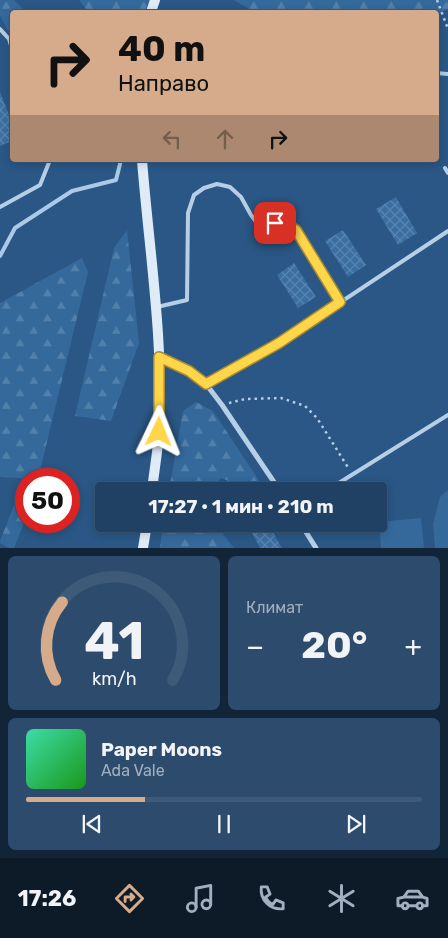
<!DOCTYPE html>
<html lang="ru">
<head>
<meta charset="utf-8">
<style>
	body { margin:0; font-family:Rubik,sans-serif; background:#2d4c6d; color:#f1f3f6; height:100vh; display:flex; flex-direction:column; font-size:19px; white-space:nowrap }
	* { box-sizing:border-box; margin:0 }
	p { font-size:16px; color:#a2afbf }
	.icon { flex:none; width:28px; height:28px; fill:none; stroke:currentColor; stroke-width:2; stroke-linecap:round; stroke-linejoin:round }
	.map { position:relative; height:548px; overflow:hidden }
	.sheet { display:flex; flex-direction:column; gap:8px; padding:8px; background:#122437; flex:1 }
	.sheet>* { flex:none }
	.banner { position:absolute; left:10px; top:10px; width:429px; height:152px; border-radius:5px; box-shadow:0 2px 8px #0003,0 0 0 1px #3d5a78; background:#d6ab8b; color:#111; overflow:hidden }
	.speed { position:absolute; left:15px; top:468px; display:flex; gap:10px; font-size:25px; font-weight:700; text-align:center }
	.speed>* { display:grid; place-content:center; width:65px; height:65px; border-radius:50%; background:#204164; box-shadow:0 2px 8px #0003,0 0 0 1px #3d5a78; line-height:1 }
	.speed .limit { border:8px solid #d22; background:#fff; color:#111 }
	.pin { position:absolute; display:grid; place-items:center; width:42px; height:42px; color:#fff; margin:-21px; border-radius:10px; box-shadow:0 2px 8px #0006 }
	.me { position:absolute; width:55px; margin:-28px; rotate:2deg; stroke-linejoin:round; filter:drop-shadow(0 0 4px #0008) }
	.turn { display:flex; align-items:center; gap:18px; height:105px; padding:0 25px; font-size:22px }
	.turn .icon { width:65px; height:65px; stroke-width:2.5 }
	.turn b { display:block; font-size:35px; line-height:42px }
	.lanes { display:flex; align-items:center; height:48px; padding:0 25px; background:#0003; justify-content:center; gap:25px; direction:ltr }
	.lanes .off { opacity:.35 }
	.big { font-size:38px; font-weight:700; line-height:1.1 }
	.sheet .widget { flex:1; display:flex; flex-direction:column; justify-content:center; gap:8px; min-width:0; padding:0 18px; border-radius:8px; background:#2d4c6d }
	.sheet .dial { align-items:center; gap:0 }
	.dial svg { height:130px; overflow:visible; fill:none; stroke:#3d5a78; stroke-width:7; stroke-linecap:round; text-anchor:middle }
	.dial text { fill:#f1f3f6; stroke:none }
	.song { display:flex; align-items:center; gap:15px }
	.cover { width:60px; height:60px; border-radius:8px; background:linear-gradient(135deg,hsl(160 70% 55%),hsl(120 70% 35%)) }
	.played { height:5px; border-radius:2px; background:linear-gradient(90deg,#d6ab8b 30%,#3d5a78 30%) }
	.keys { display:flex; justify-content:space-around; direction:ltr }
	.heat { display:flex; justify-content:space-between; align-items:center; font-size:28px; direction:ltr }
	.sheet .tiles { flex:1; display:grid; gap:8px; grid-template-columns:1fr 1fr }
	.widget:last-child { grid-column:span 2 }
	.trip { position:absolute; left:95px; top:482px; width:292px; height:50px; border-radius:5px; background:#204164; box-shadow:0 2px 8px #0003,0 0 0 1px #3d5a78; font-weight:700; line-height:50px; text-align:center }
	.dock { display:flex; height:80px; justify-content:space-around; align-items:center; background:#0d1a28; color:#a2afbf }
	.dock .icon { width:35px; height:35px }
	.dock .selected { color:#d6ab8b }
	.dock b { font-size:22px; color:#f1f3f6 }
	.map>svg:first-child { display:block }
	.green { fill:#35699c }
	.forest { fill:url(#forest-firs) }
	.lines { fill:none; stroke-linecap:round; stroke-linejoin:round }
	.stream { stroke:#abcae7; stroke-width:4 }
	.building { fill:url(#building-cross-hatch) }
	.path { stroke:#b6cfe7; stroke-width:2.5; stroke-dasharray:2.5 4; stroke-linecap:butt }
	.service { stroke:#b6cfe7; stroke-width:4 }
	.minor { stroke:#b6cfe7; stroke-width:5 }
	.secondary { stroke:#dfebf7; stroke-width:10 }
	.route-casing { stroke:#a68a30; stroke-width:12 }
	.route { stroke:#ffd54a; stroke-width:9 }
</style>
</head>
<body>
<div class="map">
<svg width="448" height="548" viewBox="0 0 448 548">
	<defs>
		<pattern id="forest-firs" width="22" height="20" patternUnits="userSpaceOnUse" patternTransform="scale(1.25)"><rect width="22" height="20" fill="#35699c"/><path d="M5 1l3.5 6h-7zM16 11l3.5 6h-7z" fill="#5380ab"/></pattern>
		<pattern id="building-cross-hatch" width="8" height="8" patternUnits="userSpaceOnUse" patternTransform="scale(1.25)"><rect width="8" height="8" fill="#3b6ea1"/><path d="M0 0l8 8M0 8l8-8" fill="none" stroke="#5884af"/></pattern>
	</defs>
	<rect width="100%" height="100%" fill="#2a5785"/>
	<path class="green" d="M 448,490 L 448,548 L 435,548 L 433,524 L 440,497 Z
		M 421,518 L 424,548 L 381,548 L 379,522 Z"/>
	<path class="forest" d="M 0,0 L 14,0 L 23,9 L 23,12 L 12,12 L 12,32 L 8,30 L 0,16 Z
		M 79,0 L 149,0 L 145,12 L 88,12 Z
		M 234,0 L 448,0 L 448,9 L 436,14 L 436,12 L 254,12 Z
		M 127,230 L 139,343 L 111,421 L 75,416 L 114,248 Z
		M 82,258 L 88,272 L 38,479 L 0,477 L 0,303 Z
		M 196,402 L 213,411 L 266,491 L 254,491 L 221,478 L 210,491 L 169,491 L 183,411 Z
		M 14,505 L 26,514 L 26,518 L 14,548 L 9,548 L 0,543 L 0,541 Z
		M 163,524 L 215,524 L 234,548 L 160,548 Z"/>
	<g class="lines">
		<path class="stream" d="M 436,73 L 448,74
			M 0,256 L 15,228 L 72,191 L 116,180 L 121,160"/>
	</g>
	<path class="building" d="M 0,92 L 12,122 L 12,141 L 0,146 Z
		M 396,197 L 417,233 L 398,245 L 376,209 Z
		M 343,230 L 366,265 L 348,277 L 325,241 Z
		M 294,263 L 316,297 L 298,308 L 277,275 Z
		M 268,524 L 282,548 L 260,548 L 252,533 Z"/>
	<g class="lines">
		<path class="path" d="M 437,0 L 448,29
			M 229,403 L 245,399 L 281,398 L 305,406 L 317,418 L 349,469"/>
		<path class="service" d="M 0,29 L 9,39 L 12,49
			M 445,168 L 448,173
			M 0,207 L 40,185 L 50,160
			M 157,307 L 187,300 L 188,213 L 194,195 L 204,188 L 217,184 L 230,187 L 241,197 L 251,215 L 257,223 L 265,225 L 275,223 L 286,224 L 296,230 L 340,302
			M 206,384 L 279,343 L 448,231
			M 326,491 L 448,415"/>
		<path class="minor" d="M 159,357 L 189,371 L 206,384 L 222,405 L 280,491
			M 301,524 L 316,548"/>
		<path class="secondary" d="M 151,12 L 155,0
			M 142,160 C 149,250 164,340 159,431 C 158,451 154,471 152,491
			M 143,548 L 147,524"/>
	</g>
	<g class="lines">
		<g class="route-casing">
			<path id="route" d="M 159,432 L 159,357 L 189,371 L 206,384 L 279,343 L 340,302 L 296,230 L 286,224 L 275,223"/>
		</g>
		<use href="#route" class="route"/>
	</g>
</svg>
<div class="speed"><div class="limit">50</div></div>
<div class="pin" style="left:275px;top:223px;background:#d93025"><svg class="icon" aria-label="arrive" viewBox="0 0 24 24"><path d="M6 21V4h12l-3 4 3 4H6"/></svg></div>
<svg class="me" style="left:159px;top:432px" viewBox="-20 -20 40 40"><path d="M0-17L14 15 0 8-14 15z" fill="#ffd54a" stroke="#fff" stroke-width="4"/></svg>
<div class="trip">17:27 · 1 мин · 210 m</div>
<div class="banner">
<div class="turn"><svg class="icon" aria-label="right" viewBox="0 0 24 24"><path d="M7 20v-9h11M14 6l5 5-5 5"/></svg><div><b>40 m</b>Направо</div></div>
<div class="lanes"><svg class="icon off" aria-label="left" viewBox="0 0 24 24"><path d="M17 20v-9H6M10 6l-5 5 5 5"/></svg><svg class="icon off" aria-label="ahead" viewBox="0 0 24 24"><path d="M12 20V5M6 11l6-6 6 6"/></svg><svg class="icon" aria-label="right" viewBox="0 0 24 24"><path d="M7 20v-9h11M14 6l5 5-5 5"/></svg></div>
</div>
</div>
<section class="sheet">
<div class="tiles">
<div class="widget dial"><svg viewBox="0 0 100 80">
<path d="M14 69A42 42 0 1 1 86 69"/>
<path d="M14 69A42 42 0 0 1 18 21" stroke="#d6ab8b"/>
<text x="50" y="56" font-size="32" font-weight="700">41</text>
<text x="50" y="72" font-size="11">km/h</text>
</svg></div>
<div class="widget"><p>Климат</p>
<div class="heat"><a>−</a><b class="big">20°</b><a>+</a></div>
</div>
<div class="widget">
<div class="song"><i class="cover"></i><div><b>Paper Moons</b><p>Ada Vale</p></div></div>
<div class="played"></div>
<div class="keys"><svg class="icon" aria-label="previous" viewBox="0 0 24 24"><path d="M18 5L8 12l10 7zM5 5v14"/></svg><svg class="icon" aria-label="pause" viewBox="0 0 24 24"><path d="M8 5v14M16 5v14"/></svg><svg class="icon" aria-label="next" viewBox="0 0 24 24"><path d="M6 5l10 7-10 7zM19 5v14"/></svg></div>
</div>
</div>
</section>
<nav class="dock">
<b>17:26</b>
<svg class="icon selected" aria-label="directions" viewBox="0 0 24 24"><path d="M12 3l9 9-9 9-9-9zM9 14v-3h6M13 9l2 2-2 2"/></svg>
<svg class="icon" aria-label="music" viewBox="0 0 24 24"><path d="M9 18V5l10-2v13"/><circle cx="6" cy="18" r="3"/><circle cx="16" cy="16" r="3"/></svg>
<svg class="icon" aria-label="phone" viewBox="0 0 24 24"><path d="M5 4h4l2 5-3 2q2 4 5 5l2-3 5 2v4C11 20 4 13 5 4z"/></svg>
<svg class="icon" aria-label="climate" viewBox="0 0 24 24"><path d="M12 3v18M4 7l16 10M4 17L20 7"/></svg>
<svg class="icon" aria-label="car" viewBox="0 0 24 24"><path d="M5 17H2v-5l4-1 3-4h7l3 4 3 1v5h-3M9 17h6M6 11h13"/><circle cx="7" cy="17" r="2"/><circle cx="17" cy="17" r="2"/></svg>
</nav>
</body>
</html>
